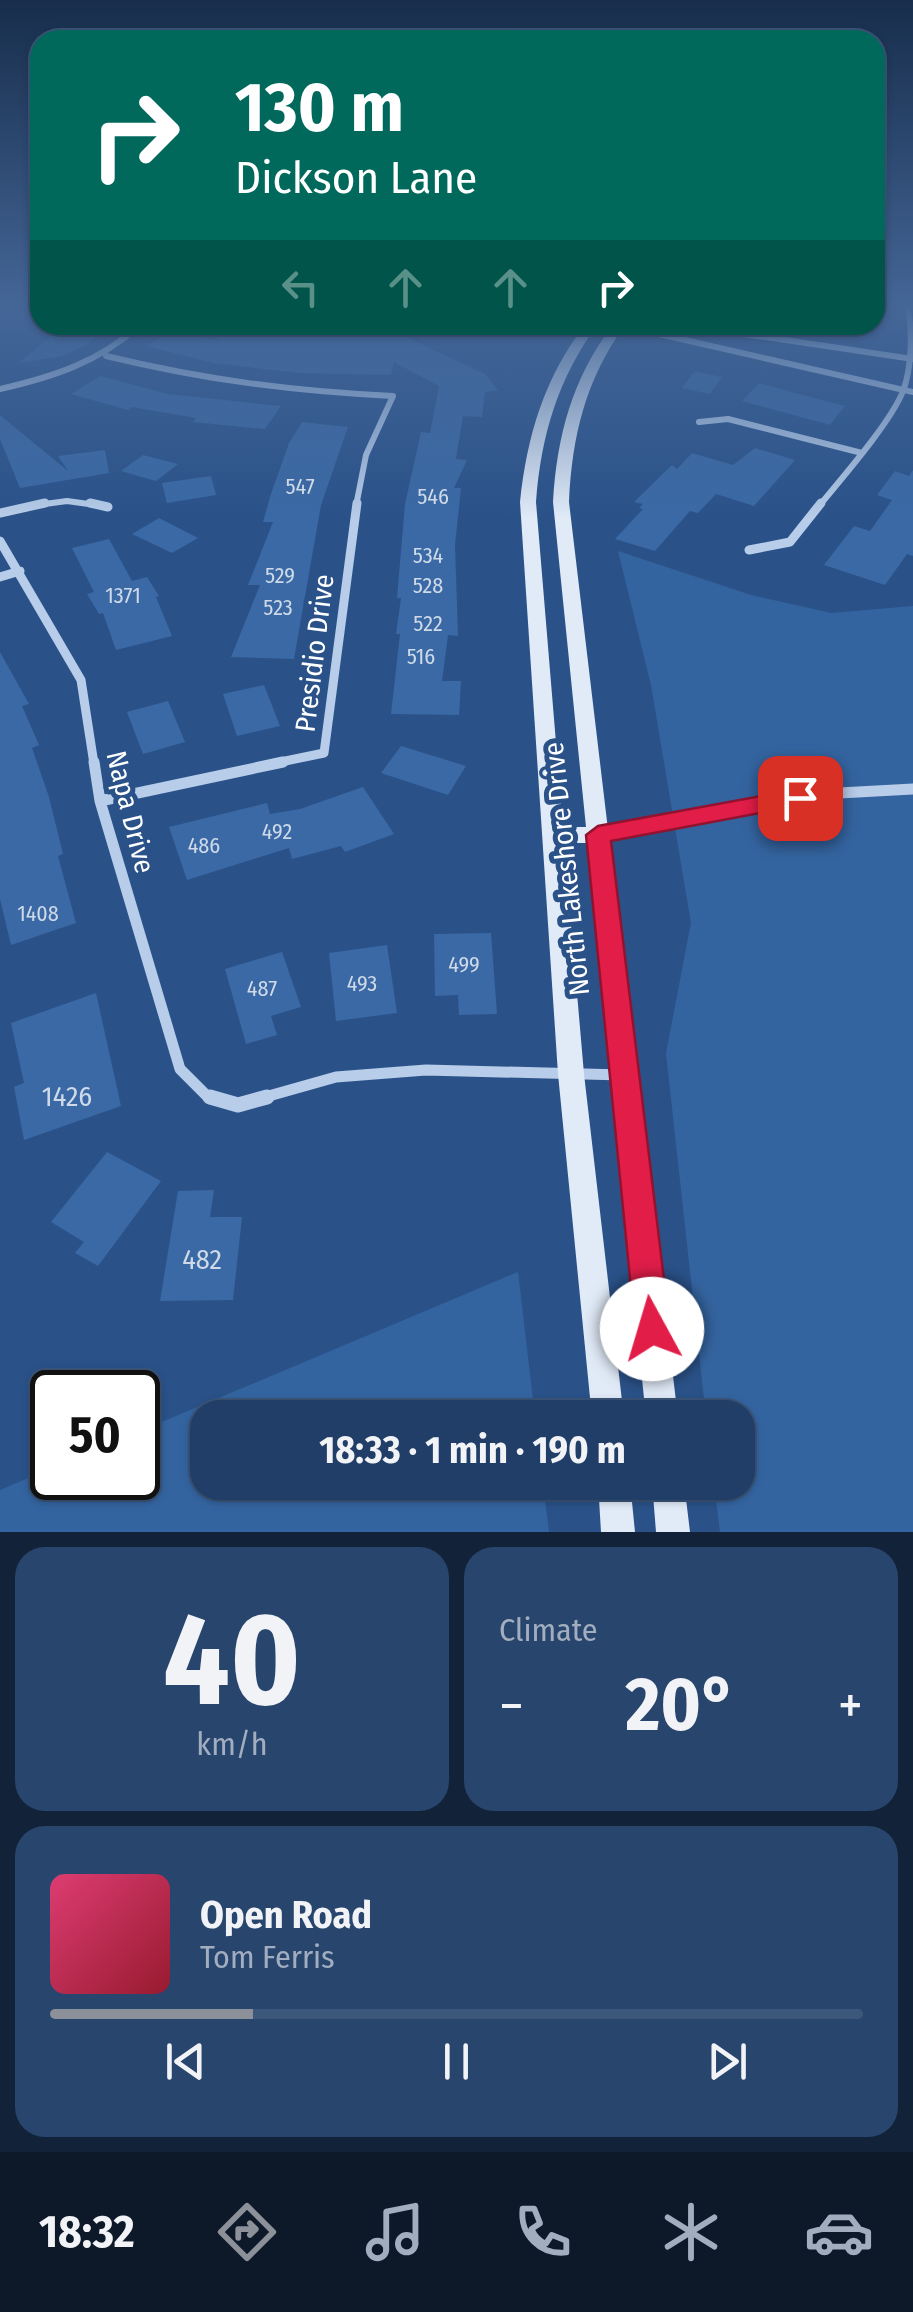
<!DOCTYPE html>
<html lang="en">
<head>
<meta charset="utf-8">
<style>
	body { margin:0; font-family:"Fira Sans Condensed",sans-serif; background:#28456d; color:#f1f3f6; height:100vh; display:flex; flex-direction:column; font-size:38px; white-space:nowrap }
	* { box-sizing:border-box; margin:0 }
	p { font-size:32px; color:#a2aec0 }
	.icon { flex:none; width:55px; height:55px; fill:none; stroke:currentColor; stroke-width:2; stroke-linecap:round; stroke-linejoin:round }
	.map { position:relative; height:1532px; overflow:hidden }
	.details { display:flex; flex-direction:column; gap:15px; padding:15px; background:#122239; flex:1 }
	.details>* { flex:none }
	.hud { position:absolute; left:30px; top:30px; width:855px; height:305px; border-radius:30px; box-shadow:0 2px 8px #0004,0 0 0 2px #3d577b; background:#00695c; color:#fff; overflow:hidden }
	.speed { position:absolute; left:30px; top:1370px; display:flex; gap:20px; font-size:50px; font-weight:700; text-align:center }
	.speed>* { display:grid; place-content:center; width:130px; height:130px; border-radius:50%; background:#203e67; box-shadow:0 2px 8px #0004,0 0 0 2px #3d577b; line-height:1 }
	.speed .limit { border:5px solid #111; border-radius:15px; background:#fff; color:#111 }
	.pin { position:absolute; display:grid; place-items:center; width:85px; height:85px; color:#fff; margin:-42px; border-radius:20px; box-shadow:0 5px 15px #0006 }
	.me { position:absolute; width:110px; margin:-55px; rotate:354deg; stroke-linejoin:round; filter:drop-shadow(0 0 8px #0008) }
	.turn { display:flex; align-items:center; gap:35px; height:210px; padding:0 40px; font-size:45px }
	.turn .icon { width:130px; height:130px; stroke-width:2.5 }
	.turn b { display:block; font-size:70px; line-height:85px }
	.lanes { display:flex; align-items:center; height:95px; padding:0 40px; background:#0003; justify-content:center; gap:50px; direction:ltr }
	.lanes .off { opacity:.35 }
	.big { font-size:75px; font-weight:700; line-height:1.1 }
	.details .card { flex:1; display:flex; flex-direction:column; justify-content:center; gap:15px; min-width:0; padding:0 35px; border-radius:30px; background:#28456d }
	.details .dial { align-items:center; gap:0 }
	.dial b { font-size:130px; line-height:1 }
	.song { display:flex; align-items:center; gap:30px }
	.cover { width:120px; height:120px; border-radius:15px; background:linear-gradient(135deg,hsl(340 70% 55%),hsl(350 70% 35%)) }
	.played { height:10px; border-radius:5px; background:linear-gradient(90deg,#8c9099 25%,#3d577b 25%) }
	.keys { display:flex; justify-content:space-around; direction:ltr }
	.heat { display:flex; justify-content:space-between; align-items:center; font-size:55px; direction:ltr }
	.details .tiles { flex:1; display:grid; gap:15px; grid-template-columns:1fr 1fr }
	.card:last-child { grid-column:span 2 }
	.trip { position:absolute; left:190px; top:1400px; width:565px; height:100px; border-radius:30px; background:#203e67; box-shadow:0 2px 8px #0004,0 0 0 2px #3d577b; font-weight:700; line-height:100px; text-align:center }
	.menu { display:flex; height:160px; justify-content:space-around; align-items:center; background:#0d1929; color:#a2aec0 }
	.menu .icon { width:70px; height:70px }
	.menu .on { color:#8c9099 }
	.menu b { font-size:45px; color:#f1f3f6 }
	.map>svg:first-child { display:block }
	.green { fill:#3464a0 }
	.building { fill:#3a69a5 }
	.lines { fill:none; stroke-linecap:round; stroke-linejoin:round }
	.minor-far3 { stroke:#b7cde9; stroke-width:6 }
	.minor-far2 { stroke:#b7cde9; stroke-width:9 }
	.minor-far1 { stroke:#b7cde9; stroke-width:11 }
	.minor { stroke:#b7cde9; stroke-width:15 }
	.secondary { fill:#e1ebf8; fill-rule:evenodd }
	.route { fill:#e11d48; stroke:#92132f; stroke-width:2.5 }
	.labels { text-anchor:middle; stroke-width:10; stroke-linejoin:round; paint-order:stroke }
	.number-label { font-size:22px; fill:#cedae8 }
	.street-label { font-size:28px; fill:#fff; stroke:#2a5289 }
	.near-number-label { font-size:28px; fill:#cedae8 }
</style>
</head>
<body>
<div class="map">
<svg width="913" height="1532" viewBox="0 0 913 1532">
	<rect width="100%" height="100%" fill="#2a5289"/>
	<path class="green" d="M 618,551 L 751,595 L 831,613 L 913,606 L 913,1532 L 720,1532 L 714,1483 L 738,1482 L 738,1418 L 706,1417 L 666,1053 L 691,923 L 651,685 Z
		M 518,1272 L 535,1417 L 208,1418 L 208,1482 L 543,1483 L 549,1532 L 0,1532 L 0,1490 L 52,1468 L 52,1478 L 138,1478 L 138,1432 Z"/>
	<path class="building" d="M 64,325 L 109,325 L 88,344 L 63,356 L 19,363 Z
		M 219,325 L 380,325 L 485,374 L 498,390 L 485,392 L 482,417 L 463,416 L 456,459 L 467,460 L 454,488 L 461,488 L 455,545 L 458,636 L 448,635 L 442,681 L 461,681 L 459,715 L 391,714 L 400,634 L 396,634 L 401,598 L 397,598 L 405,504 L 421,432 L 430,433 L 439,386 L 394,362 L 391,375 L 300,373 L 214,363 L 146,346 L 171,332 L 218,340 Z
		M 694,372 L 697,372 L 722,377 L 710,394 L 682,388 Z
		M 100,376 L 168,394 L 281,406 L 265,429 L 193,422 L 196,418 L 132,407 L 128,410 L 71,394 Z
		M 759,383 L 788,391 L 845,406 L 830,425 L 742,401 Z
		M 0,415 L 68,471 L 58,456 L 105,450 L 109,473 L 20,488 L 0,439 Z
		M 302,422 L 348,427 L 321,505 L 294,659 L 231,657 L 260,585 L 248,585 L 273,522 L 263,522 L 271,494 L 289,443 Z
		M 755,448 L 795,460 L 754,506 L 716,494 L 698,513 L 690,511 L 655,551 L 615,539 L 643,509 L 639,508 L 643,504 L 634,502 L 672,465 L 677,469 L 692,453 L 733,465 Z
		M 143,455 L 178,464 L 156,481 L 121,471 Z
		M 913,470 L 913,556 L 907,554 L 885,585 L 824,565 L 854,526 L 870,531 L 892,500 L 877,495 L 895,471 L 909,476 Z
		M 211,476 L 216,495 L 167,503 L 162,483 Z
		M 159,518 L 198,538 L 172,553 L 132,534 Z
		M 109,539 L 132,581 L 147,577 L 159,596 L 156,597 L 172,636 L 116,650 L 103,613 L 99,614 L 87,594 L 94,592 L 72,548 Z
		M 0,652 L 29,704 L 22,706 L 39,745 L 32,748 L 49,797 L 63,854 L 58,856 L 76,923 L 11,945 L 0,899 Z
		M 264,685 L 280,726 L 237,736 L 223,694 Z
		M 168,701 L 185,742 L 143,754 L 127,712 Z
		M 401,746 L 466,766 L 448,795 L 381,773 Z
		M 363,787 L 394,834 L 345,852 L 341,846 L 292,859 L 289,848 L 187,880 L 169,827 L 267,803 L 270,814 L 300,809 Z
		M 491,933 L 497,1014 L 459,1015 L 458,995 L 435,996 L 434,934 Z
		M 387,945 L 397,1013 L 336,1021 L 329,953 Z
		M 282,952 L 301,1007 L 271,1016 L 277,1035 L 246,1044 L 225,969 Z
		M 96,993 L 121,1106 L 24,1140 L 14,1087 L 24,1083 L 11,1023 Z
		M 107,1152 L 161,1181 L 98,1266 L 75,1253 L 84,1242 L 51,1222 Z
		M 214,1190 L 210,1217 L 242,1217 L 233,1300 L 160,1301 L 178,1191 Z"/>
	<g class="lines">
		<path class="minor-far3" d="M 619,325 L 913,392
			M 684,325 L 913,359
			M 106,356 C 206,380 291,391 393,396 L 366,455 L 356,506
			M 0,389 C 53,377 99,362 140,325
			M 699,422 L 728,419 L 862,453
			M 30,506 L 67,501 L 103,506
			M 819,506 C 842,478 891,422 903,391 C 912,367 913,329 907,305"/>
		<path class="minor-far2" d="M 90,503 L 108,507
			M 0,513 L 45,503
			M 0,541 L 81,680 L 94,764
			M 749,550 L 790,542 L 821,503
			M 0,577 L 20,571
			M 271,764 L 324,753 L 357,503"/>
		<path class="minor-far1" d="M 94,762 L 100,801 L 180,1069 L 207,1096 L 218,1099
			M 100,801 L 283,762
			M 599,835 L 821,794 L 913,789
			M 258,1099 L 336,1077 L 426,1070 L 623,1075"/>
		<path class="minor" d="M 210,1097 L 238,1105 L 267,1097"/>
		<path class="secondary" d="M 585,325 L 597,325 C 558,379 541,435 536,502 L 563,827 L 586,827 L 553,502 C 557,436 572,378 613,325 L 625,325 C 586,379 572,435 569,502 L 678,1418 L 646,1418 L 588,843 L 564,843 L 584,1074 L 624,1418 L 592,1418 L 558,1074 L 520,502 C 527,436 544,378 585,325 Z
			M 598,1482 L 630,1482 L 635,1532 L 601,1532 Z
			M 652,1482 L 684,1482 L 690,1532 L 656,1532 Z"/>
	</g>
	<linearGradient id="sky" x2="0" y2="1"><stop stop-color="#172d4b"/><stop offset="0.59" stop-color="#446697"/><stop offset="1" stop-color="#446697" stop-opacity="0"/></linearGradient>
	<rect width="913" height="519" fill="url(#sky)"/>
	<path class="route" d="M 800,789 L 808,792 L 812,798 L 808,804 L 611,841 L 670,1329 L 665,1341 L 652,1346 L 640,1341 L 635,1329 L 586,835 L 598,826 Z"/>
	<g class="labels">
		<g class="number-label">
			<text x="300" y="494">547</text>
			<text x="433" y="504">546</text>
			<text x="428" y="563">534</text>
			<text x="280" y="583">529</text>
			<text x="428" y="593">528</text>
			<text x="123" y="603">1371</text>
			<text x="278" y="615">523</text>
			<text x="428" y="631">522</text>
			<text x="421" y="664">516</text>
			<text x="277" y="839">492</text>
			<text x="204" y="853">486</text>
			<text x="38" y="921">1408</text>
			<text x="464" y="972">499</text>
			<text x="362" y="991">493</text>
			<text x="262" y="996">487</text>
		</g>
		<g class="street-label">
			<text transform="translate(314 653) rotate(-83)" y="10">Presidio Drive</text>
			<text transform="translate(131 812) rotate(76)" y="10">Napa Drive</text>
			<text transform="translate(566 869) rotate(-96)" y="10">North Lakeshore Drive</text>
		</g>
		<g class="near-number-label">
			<text x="67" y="1106">1426</text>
			<text x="202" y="1269">482</text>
		</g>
	</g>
</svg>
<div class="speed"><div class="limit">50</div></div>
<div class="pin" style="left:800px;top:798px;background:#d93025"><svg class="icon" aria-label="arrive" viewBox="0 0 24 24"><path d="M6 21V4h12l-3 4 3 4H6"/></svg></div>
<svg class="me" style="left:652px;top:1329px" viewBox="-20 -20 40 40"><circle r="19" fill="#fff"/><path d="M0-13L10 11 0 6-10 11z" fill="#e11d48"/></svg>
<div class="trip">18:33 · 1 min · 190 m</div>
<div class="hud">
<div class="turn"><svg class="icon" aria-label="right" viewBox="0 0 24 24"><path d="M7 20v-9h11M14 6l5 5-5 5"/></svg><div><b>130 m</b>Dickson Lane</div></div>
<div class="lanes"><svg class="icon off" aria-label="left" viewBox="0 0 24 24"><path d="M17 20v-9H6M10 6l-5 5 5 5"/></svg><svg class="icon off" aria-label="ahead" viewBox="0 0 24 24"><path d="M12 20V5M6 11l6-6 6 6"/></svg><svg class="icon off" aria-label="ahead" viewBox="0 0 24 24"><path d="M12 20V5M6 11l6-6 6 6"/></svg><svg class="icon" aria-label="right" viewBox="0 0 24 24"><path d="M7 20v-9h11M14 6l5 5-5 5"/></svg></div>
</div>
</div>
<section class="details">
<div class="tiles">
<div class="card dial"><b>40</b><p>km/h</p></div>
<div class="card"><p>Climate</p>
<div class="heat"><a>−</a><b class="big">20°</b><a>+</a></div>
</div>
<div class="card">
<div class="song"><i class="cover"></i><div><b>Open Road</b><p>Tom Ferris</p></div></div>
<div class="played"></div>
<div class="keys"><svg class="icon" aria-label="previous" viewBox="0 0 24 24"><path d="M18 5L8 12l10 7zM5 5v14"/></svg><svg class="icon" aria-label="pause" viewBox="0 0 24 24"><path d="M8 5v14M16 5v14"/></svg><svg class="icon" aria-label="next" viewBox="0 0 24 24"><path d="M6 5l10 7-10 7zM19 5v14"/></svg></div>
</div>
</div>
</section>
<nav class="menu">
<b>18:32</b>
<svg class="icon on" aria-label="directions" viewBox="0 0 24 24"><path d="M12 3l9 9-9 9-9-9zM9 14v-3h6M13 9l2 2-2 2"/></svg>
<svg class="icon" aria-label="music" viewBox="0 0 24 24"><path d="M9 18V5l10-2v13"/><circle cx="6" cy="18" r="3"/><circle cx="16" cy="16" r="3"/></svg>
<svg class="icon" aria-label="phone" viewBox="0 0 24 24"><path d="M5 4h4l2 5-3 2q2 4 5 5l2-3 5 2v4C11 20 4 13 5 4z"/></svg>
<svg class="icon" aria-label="climate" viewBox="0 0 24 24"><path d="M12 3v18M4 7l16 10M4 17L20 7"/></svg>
<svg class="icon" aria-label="car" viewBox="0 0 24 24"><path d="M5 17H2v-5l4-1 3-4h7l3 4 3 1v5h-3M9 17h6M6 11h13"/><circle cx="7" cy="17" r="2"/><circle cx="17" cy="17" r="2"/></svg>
</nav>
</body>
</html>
